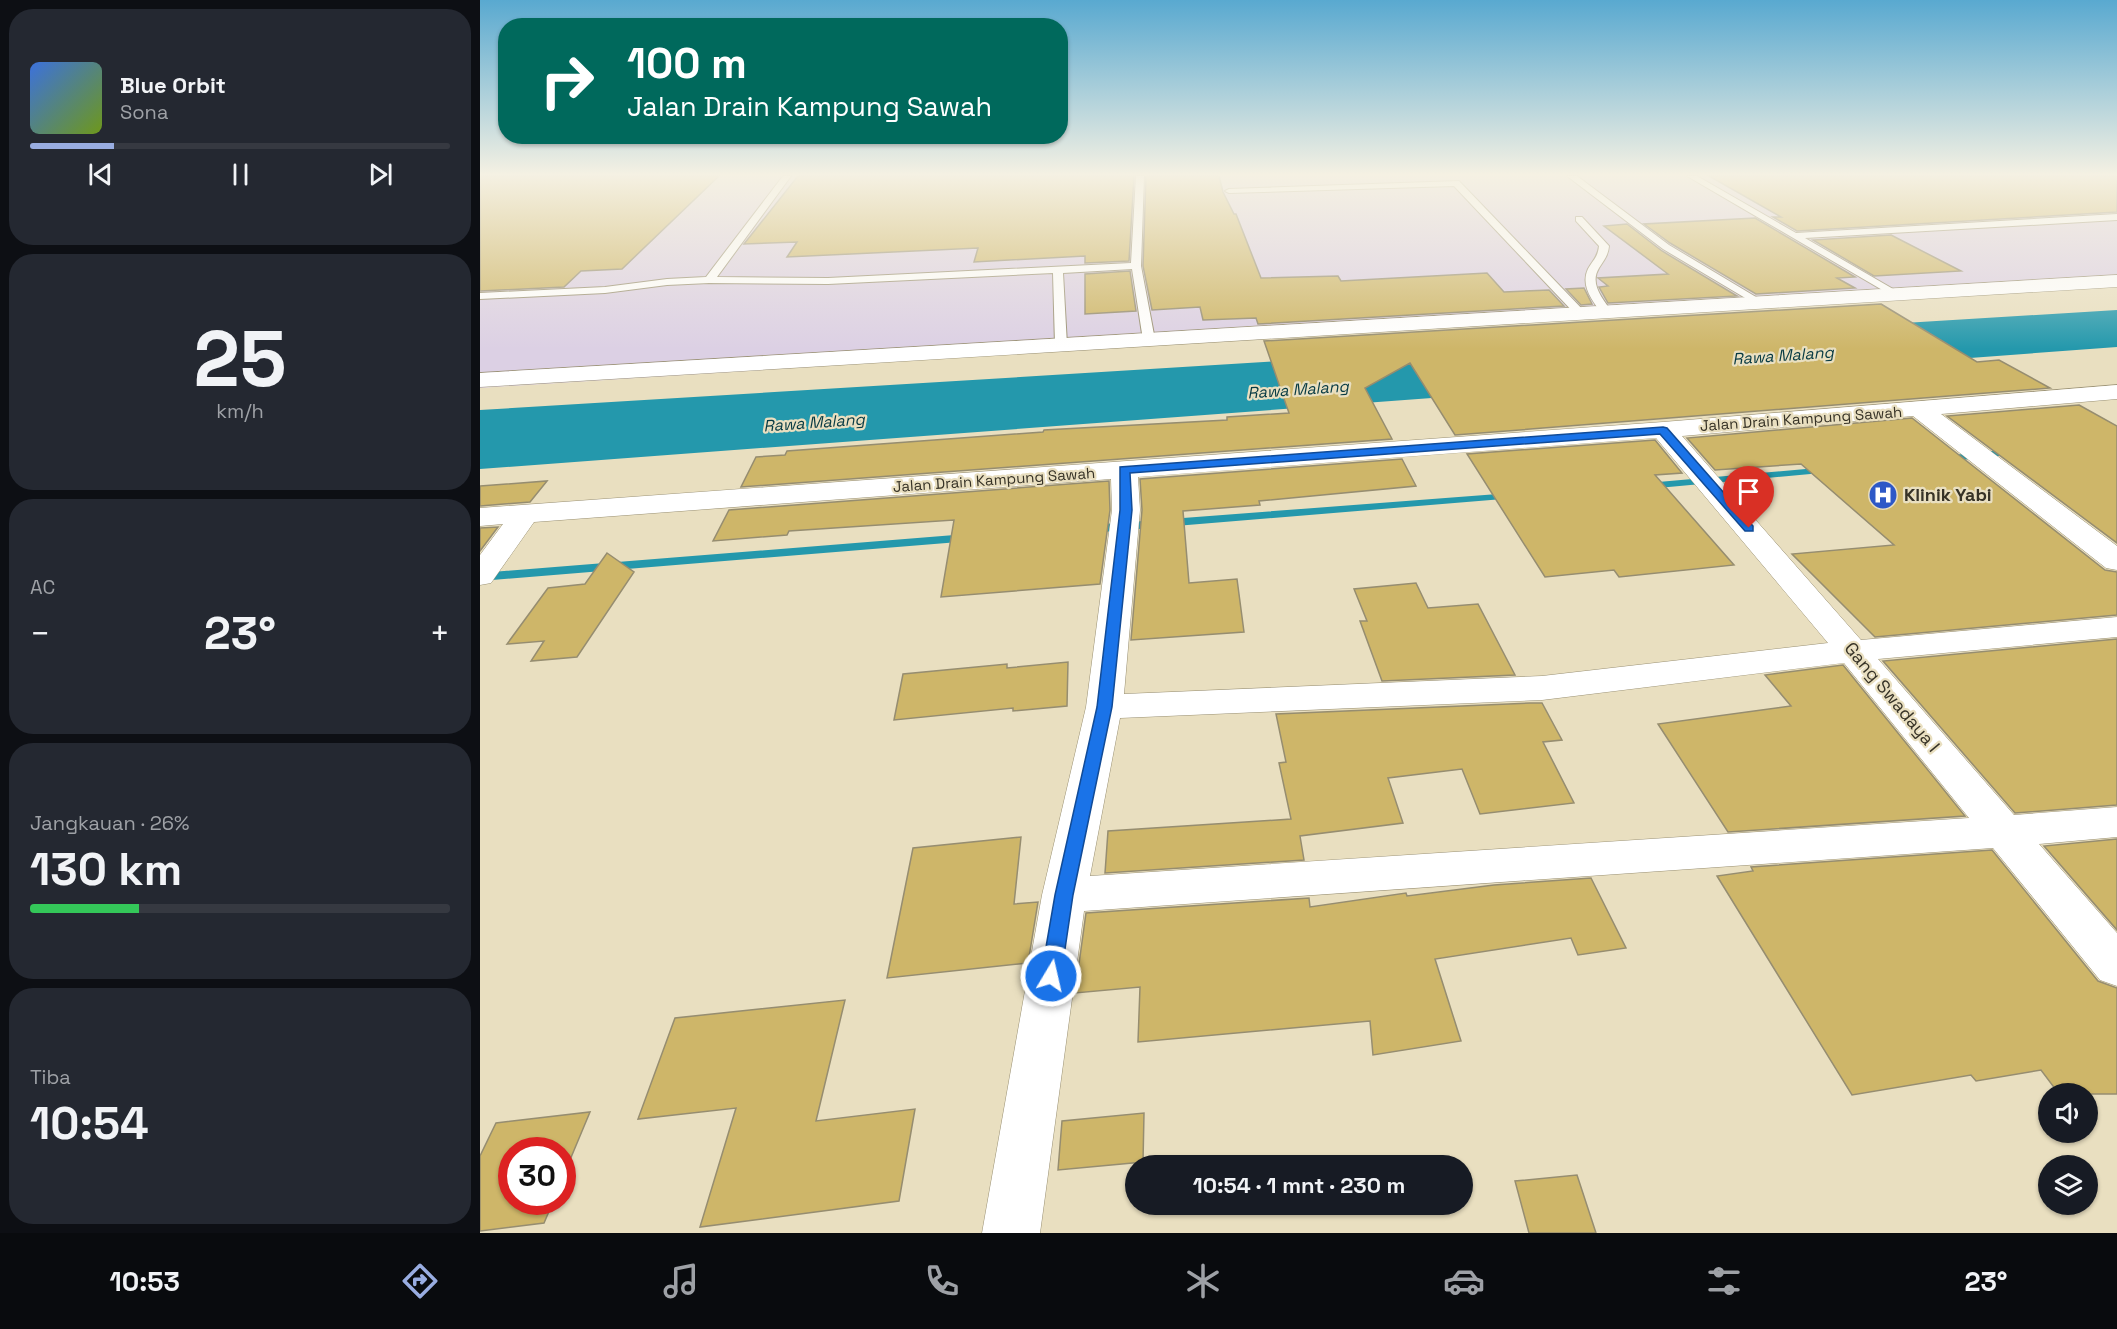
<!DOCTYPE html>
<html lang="id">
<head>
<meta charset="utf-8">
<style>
	body { margin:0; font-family:"Space Grotesk",sans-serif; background:#242831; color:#f1f3f6; height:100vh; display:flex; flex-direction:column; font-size:22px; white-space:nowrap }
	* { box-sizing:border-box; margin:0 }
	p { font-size:20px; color:#9ea1a6 }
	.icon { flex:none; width:33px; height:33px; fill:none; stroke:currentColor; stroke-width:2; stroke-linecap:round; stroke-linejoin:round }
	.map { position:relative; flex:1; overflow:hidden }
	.drawer { display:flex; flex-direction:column; gap:9px; padding:9px; background:#0d0f14; width:480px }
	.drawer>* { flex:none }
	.guide { position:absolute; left:18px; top:18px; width:570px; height:126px; border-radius:24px; box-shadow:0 2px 4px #0004; background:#00695c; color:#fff; overflow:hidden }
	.fabs { position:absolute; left:1558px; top:1083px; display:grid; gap:12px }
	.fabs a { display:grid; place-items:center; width:60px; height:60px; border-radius:50%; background:#171b24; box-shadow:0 2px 4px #0004; font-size:30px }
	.speed { position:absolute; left:18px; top:1137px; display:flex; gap:12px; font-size:30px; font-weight:700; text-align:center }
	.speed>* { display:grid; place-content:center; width:78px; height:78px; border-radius:50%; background:#171b24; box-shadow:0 2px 4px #0004; line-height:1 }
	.speed .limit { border:9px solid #d22; background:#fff; color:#111 }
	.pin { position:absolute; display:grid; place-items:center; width:51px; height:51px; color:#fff; margin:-62px -26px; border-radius:50% 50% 50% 0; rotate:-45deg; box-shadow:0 0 6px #0007 }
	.pin .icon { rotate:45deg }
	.me { position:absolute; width:66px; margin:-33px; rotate:9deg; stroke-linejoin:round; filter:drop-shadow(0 0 4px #0008) }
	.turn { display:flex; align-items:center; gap:21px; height:126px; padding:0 30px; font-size:27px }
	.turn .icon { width:78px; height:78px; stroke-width:2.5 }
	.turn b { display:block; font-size:42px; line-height:51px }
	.big { font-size:45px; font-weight:700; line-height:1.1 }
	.drawer .widget { flex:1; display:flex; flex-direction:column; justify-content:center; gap:9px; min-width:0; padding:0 21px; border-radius:24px; background:#242831 }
	.drawer .dial { align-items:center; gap:0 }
	.dial b { font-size:78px; line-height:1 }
	.song { display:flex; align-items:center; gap:18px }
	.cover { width:72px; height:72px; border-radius:9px; background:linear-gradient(135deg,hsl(220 70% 55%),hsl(80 70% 35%)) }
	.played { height:6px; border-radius:3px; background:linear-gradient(90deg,#99ade1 20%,#363941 20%) }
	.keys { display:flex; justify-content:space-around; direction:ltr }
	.heat { display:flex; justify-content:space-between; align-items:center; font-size:33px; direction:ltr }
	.charge { height:9px; border-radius:4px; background:linear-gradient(90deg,#34c759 26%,#363941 0) }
	.trip { position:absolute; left:645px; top:1155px; width:348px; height:60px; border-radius:30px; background:#171b24; box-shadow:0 2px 4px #0004; font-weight:700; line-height:60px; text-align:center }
	.tab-bar { display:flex; height:96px; justify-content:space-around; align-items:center; background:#090b0e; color:#9ea1a6 }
	.tab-bar .icon { width:42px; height:42px }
	.tab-bar .on { color:#99ade1 }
	.tab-bar b { font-size:27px; color:#f1f3f6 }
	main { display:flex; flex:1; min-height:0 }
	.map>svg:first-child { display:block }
	.industrial { fill:#dcd0e4 }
	.water { fill:#2498ac }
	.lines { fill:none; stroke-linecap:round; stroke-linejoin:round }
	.stream { fill:#2498ac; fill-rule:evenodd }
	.building { fill:#ceb669; stroke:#968d70; stroke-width:1.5 }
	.lane-casing { stroke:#999073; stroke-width:2 }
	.street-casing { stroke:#999073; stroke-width:1 }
	.lane { fill:#fff; fill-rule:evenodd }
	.street { fill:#fff; fill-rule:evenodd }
	.route { fill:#1a73e8; stroke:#114b97; stroke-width:1.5 }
	.labels { text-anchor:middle; stroke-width:4.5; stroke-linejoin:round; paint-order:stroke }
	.far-street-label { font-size:15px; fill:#373327; stroke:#e9dfc0 }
	.far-water-label { font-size:16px; font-style:italic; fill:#073a43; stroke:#e9dfc0 }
	.poi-label { font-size:18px; font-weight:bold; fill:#373327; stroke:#e9dfc0; text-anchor:start }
	.street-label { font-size:18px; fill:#373327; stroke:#e9dfc0 }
</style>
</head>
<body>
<main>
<section class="drawer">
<div class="widget">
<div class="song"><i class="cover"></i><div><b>Blue Orbit</b><p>Sona</p></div></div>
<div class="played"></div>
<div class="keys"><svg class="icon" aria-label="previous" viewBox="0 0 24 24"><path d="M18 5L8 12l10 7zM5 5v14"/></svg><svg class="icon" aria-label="pause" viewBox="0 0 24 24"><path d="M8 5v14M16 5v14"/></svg><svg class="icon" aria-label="next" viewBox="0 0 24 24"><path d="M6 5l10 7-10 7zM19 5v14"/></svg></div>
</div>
<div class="widget dial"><b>25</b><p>km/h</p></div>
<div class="widget"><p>AC</p>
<div class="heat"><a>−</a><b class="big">23°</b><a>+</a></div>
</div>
<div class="widget"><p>Jangkauan · 26%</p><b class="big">130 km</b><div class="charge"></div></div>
<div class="widget"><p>Tiba</p><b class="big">10:54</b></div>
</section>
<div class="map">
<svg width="1637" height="1233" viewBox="0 0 1637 1233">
	<rect width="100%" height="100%" fill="#e9dfc0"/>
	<path class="industrial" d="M 0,176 L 1637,176 L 1637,284 L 0,388 Z"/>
	<path class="water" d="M 1637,310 L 1637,347 L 0,469 L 0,410 Z"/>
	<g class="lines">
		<path class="stream" d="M 1533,449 L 1537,450 L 1537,454 L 1463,462 L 1458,459 L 1463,456 Z
			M 1348,467 L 1353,470 L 1352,472 L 1167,489 L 1161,486 L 1167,483 Z
			M 1031,493 L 1035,494 L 1035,498 L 611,533 L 605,529 L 611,525 Z
			M 487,534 L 493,538 L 491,541 L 0,581 L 0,573 Z"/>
	</g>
	<path class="building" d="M 0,176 L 239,176 L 142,269 L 101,271 L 84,287 L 0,291 Z
		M 318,176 L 654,176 L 649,261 L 605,263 L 605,256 L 494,262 L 498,248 L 307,257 L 317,242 L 264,244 Z
		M 666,176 L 739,176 L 743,192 L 754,214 L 756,214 L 781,278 L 858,276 L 861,281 L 1007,273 L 1024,292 L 1069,290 L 1084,306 L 778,324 L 776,318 L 723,320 L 720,307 L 672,310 L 663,266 Z
		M 1229,176 L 1637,176 L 1637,212 L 1317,231 L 1293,217 L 1301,217 Z
		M 1275,218 L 1375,277 L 1357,278 L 1375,288 L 1276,294 L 1190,243 L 1164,224 Z
		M 1147,224 L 1182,251 L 1257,296 L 1128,303 L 1119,287 L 1128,286 L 1118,278 L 1188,274 L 1124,226 Z
		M 1411,235 L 1481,271 L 1394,276 L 1333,240 Z
		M 650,271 L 656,311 L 605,314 L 605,274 Z
		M 1104,288 L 1112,304 L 1101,305 L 1086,289 Z
		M 1401,304 L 1497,362 L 1519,360 L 1570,388 L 975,435 L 930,363 L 885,388 L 912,439 L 261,487 L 276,457 L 305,455 L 307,451 L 563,432 L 564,430 L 747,420 L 747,417 L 809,413 L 784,341 Z
		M 1599,405 L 1637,426 L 1637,543 L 1467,416 Z
		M 1432,418 L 1625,570 L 1637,572 L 1637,615 L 1395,637 L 1312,554 L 1414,545 L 1321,464 L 1235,470 L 1207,438 Z
		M 1175,440 L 1202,473 L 1175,475 L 1254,565 L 1139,577 L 1134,570 L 1065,577 L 987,454 Z
		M 922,459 L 936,486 L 779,501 L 780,505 L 703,511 L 709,583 L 757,579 L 764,632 L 651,640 L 662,510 L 660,479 Z
		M 67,481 L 50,502 L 0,506 L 0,486 Z
		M 629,481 L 630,510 L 620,584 L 461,597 L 474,520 L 309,531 L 307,535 L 233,541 L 249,510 Z
		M 18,527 L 0,551 L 0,528 Z
		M 127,553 L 154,572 L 97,657 L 51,661 L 64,641 L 27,644 L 68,588 L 105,584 Z
		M 936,583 L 948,608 L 998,604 L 1035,675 L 902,681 L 880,621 L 887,621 L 874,589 Z
		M 1637,639 L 1637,805 L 1535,813 L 1403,661 Z
		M 588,662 L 587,706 L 533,711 L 533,708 L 414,720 L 423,674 L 527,664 L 527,668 Z
		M 1363,665 L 1485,816 L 1248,832 L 1178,724 L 1311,706 L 1285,675 Z
		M 1050,703 L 1062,703 L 1082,740 L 1063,742 L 1094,803 L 1000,814 L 982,769 L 908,778 L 923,823 L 820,836 L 824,860 L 625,873 L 628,831 L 811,819 L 799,763 L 806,762 L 796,714 Z
		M 541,837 L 534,904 L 558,902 L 548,963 L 407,978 L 433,848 Z
		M 1637,839 L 1637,930 L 1564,846 Z
		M 1512,850 L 1618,981 L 1637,988 L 1637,1094 L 1579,1094 L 1561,1070 L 1496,1081 L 1491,1075 L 1372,1095 L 1237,876 L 1273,871 L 1271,867 Z
		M 1111,878 L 1146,948 L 1098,955 L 1091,938 L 955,959 L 981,1041 L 893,1055 L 890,1021 L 658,1042 L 660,987 L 595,993 L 606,913 L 829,898 L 830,907 L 926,893 L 927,896 L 1014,885 Z
		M 365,1000 L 336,1121 L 435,1109 L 419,1201 L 220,1227 L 256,1108 L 158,1119 L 195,1018 Z
		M 110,1112 L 82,1179 L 82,1150 L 32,1150 L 32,1202 L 73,1202 L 64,1223 L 0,1231 L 0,1156 L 16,1123 Z
		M 664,1113 L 663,1162 L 578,1170 L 582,1121 Z
		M 1097,1175 L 1116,1233 L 1049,1233 L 1035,1181 Z"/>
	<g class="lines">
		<g class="lane-casing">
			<path id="lane" d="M 303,176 L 311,176 L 237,277 L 348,278 L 651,263 L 656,176 L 664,176 L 661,266 L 675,340 L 669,344 L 663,340 L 652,269 L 583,273 L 587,345 L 581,349 L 575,345 L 573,273 L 348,284 L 229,283 L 187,285 L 125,293 L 0,299 L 0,293 L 125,287 L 187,279 L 226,277 Z
				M 1087,176 L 1097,176 L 1189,245 L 1286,303 L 1285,305 L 1277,305 L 1183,249 Z
				M 1207,176 L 1217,176 L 1316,233 L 1637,214 L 1637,220 L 1325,238 L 1420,293 L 1421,295 L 1416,298 Z
				M 979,181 L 1105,312 L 1105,316 L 1097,316 L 974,186 L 749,193 L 745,191 L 749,189 Z
				M 1096,217 L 1102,217 L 1129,246 C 1128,256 1124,260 1119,268 C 1109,284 1123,299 1132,312 L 1130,314 L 1122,314 C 1113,301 1100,286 1108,269 C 1113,260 1118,257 1119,246 L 1096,221 Z"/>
		</g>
		<g class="street-casing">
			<path id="street" d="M 1637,275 L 1637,287 L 0,387 L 0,373 Z
				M 1637,385 L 1637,399 L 1461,414 L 1637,546 L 1637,570 L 1626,568 L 1433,416 L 1202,436 L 1381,640 L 1637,617 L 1637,637 L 1398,659 L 1534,815 L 1637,807 L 1637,837 L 1559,844 L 1637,933 L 1637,986 L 1620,980 L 1513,848 L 604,911 L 560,1233 L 502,1233 L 562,895 L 606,707 L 632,510 L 631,479 L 54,522 L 11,583 L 0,585 L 0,555 L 23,524 L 0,526 L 0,508 L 1183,422 ZM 1176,438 L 1348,643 L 1062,676 L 644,694 L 660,510 L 658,477 ZM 1364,663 L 1489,818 L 610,876 L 640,718 L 1062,700 Z"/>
		</g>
		<use href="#lane" class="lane"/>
		<use href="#street" class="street"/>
	</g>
	<linearGradient id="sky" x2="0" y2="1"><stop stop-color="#59a9d0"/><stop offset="0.5" stop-color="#f5f1e3"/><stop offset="1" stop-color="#f5f1e3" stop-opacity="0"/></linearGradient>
	<rect width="1637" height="349" fill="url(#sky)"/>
	<path class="route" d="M 1183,427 L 1187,428 L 1273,526 L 1273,531 L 1265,531 L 1180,434 L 650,473 L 652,510 L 632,707 L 593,895 L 581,976 L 578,982 L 571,985 L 564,982 L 561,976 L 575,895 L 617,707 L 640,510 L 640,467 Z"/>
	<defs>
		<g id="hospital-disc" transform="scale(1.5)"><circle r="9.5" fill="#2d58c7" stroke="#e9dfc0"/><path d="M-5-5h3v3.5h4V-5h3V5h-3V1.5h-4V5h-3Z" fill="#fff"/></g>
	</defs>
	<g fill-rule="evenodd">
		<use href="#hospital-disc" x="1403" y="495"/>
	</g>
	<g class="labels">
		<g class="far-street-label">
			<text transform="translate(1321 419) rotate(-4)" y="5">Jalan Drain Kampung Sawah</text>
			<text transform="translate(514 480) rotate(-4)" y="5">Jalan Drain Kampung Sawah</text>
		</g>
		<g class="far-water-label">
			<text transform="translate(1303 355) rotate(-4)" y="6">Rawa Malang</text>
			<text transform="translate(818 389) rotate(-4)" y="6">Rawa Malang</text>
			<text transform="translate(334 422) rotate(-4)" y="6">Rawa Malang</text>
		</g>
		<g class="poi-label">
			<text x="1424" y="501">Klinik Yabi</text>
		</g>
		<g class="street-label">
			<text transform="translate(1412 697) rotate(50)" y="6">Gang Swadaya I</text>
		</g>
	</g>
</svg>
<div class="fabs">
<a><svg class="icon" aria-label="sound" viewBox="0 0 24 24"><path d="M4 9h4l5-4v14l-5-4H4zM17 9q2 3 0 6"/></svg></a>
<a><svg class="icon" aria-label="layers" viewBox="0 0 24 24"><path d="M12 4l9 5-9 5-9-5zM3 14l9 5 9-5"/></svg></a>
</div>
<div class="speed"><div class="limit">30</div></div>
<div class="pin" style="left:1269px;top:528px;background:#d93025"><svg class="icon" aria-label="arrive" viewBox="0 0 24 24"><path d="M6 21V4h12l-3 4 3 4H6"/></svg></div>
<svg class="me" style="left:571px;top:976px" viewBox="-20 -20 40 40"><circle r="17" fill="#1a73e8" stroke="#fff" stroke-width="3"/><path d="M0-11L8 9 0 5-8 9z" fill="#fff"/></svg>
<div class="trip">10:54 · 1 mnt · 230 m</div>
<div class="guide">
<div class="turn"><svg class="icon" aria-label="right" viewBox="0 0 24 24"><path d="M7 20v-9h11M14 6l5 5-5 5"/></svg><div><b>100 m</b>Jalan Drain Kampung Sawah</div></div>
</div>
</div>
</main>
<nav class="tab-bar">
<b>10:53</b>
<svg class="icon on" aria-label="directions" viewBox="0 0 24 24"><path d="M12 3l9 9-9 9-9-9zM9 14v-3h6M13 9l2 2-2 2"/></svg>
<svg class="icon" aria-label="music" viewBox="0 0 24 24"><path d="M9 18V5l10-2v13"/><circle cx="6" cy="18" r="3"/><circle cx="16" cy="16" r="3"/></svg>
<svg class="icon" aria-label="phone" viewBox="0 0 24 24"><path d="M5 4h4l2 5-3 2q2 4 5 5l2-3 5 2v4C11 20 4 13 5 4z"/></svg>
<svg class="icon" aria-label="climate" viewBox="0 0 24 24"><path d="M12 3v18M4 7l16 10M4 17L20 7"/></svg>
<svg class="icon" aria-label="car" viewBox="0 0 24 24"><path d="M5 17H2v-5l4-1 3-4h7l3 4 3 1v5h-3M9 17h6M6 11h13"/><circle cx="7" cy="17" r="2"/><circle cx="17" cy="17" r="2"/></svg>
<svg class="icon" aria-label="filters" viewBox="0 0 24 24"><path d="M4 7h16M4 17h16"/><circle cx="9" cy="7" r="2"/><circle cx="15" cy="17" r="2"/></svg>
<b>23°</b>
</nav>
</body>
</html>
